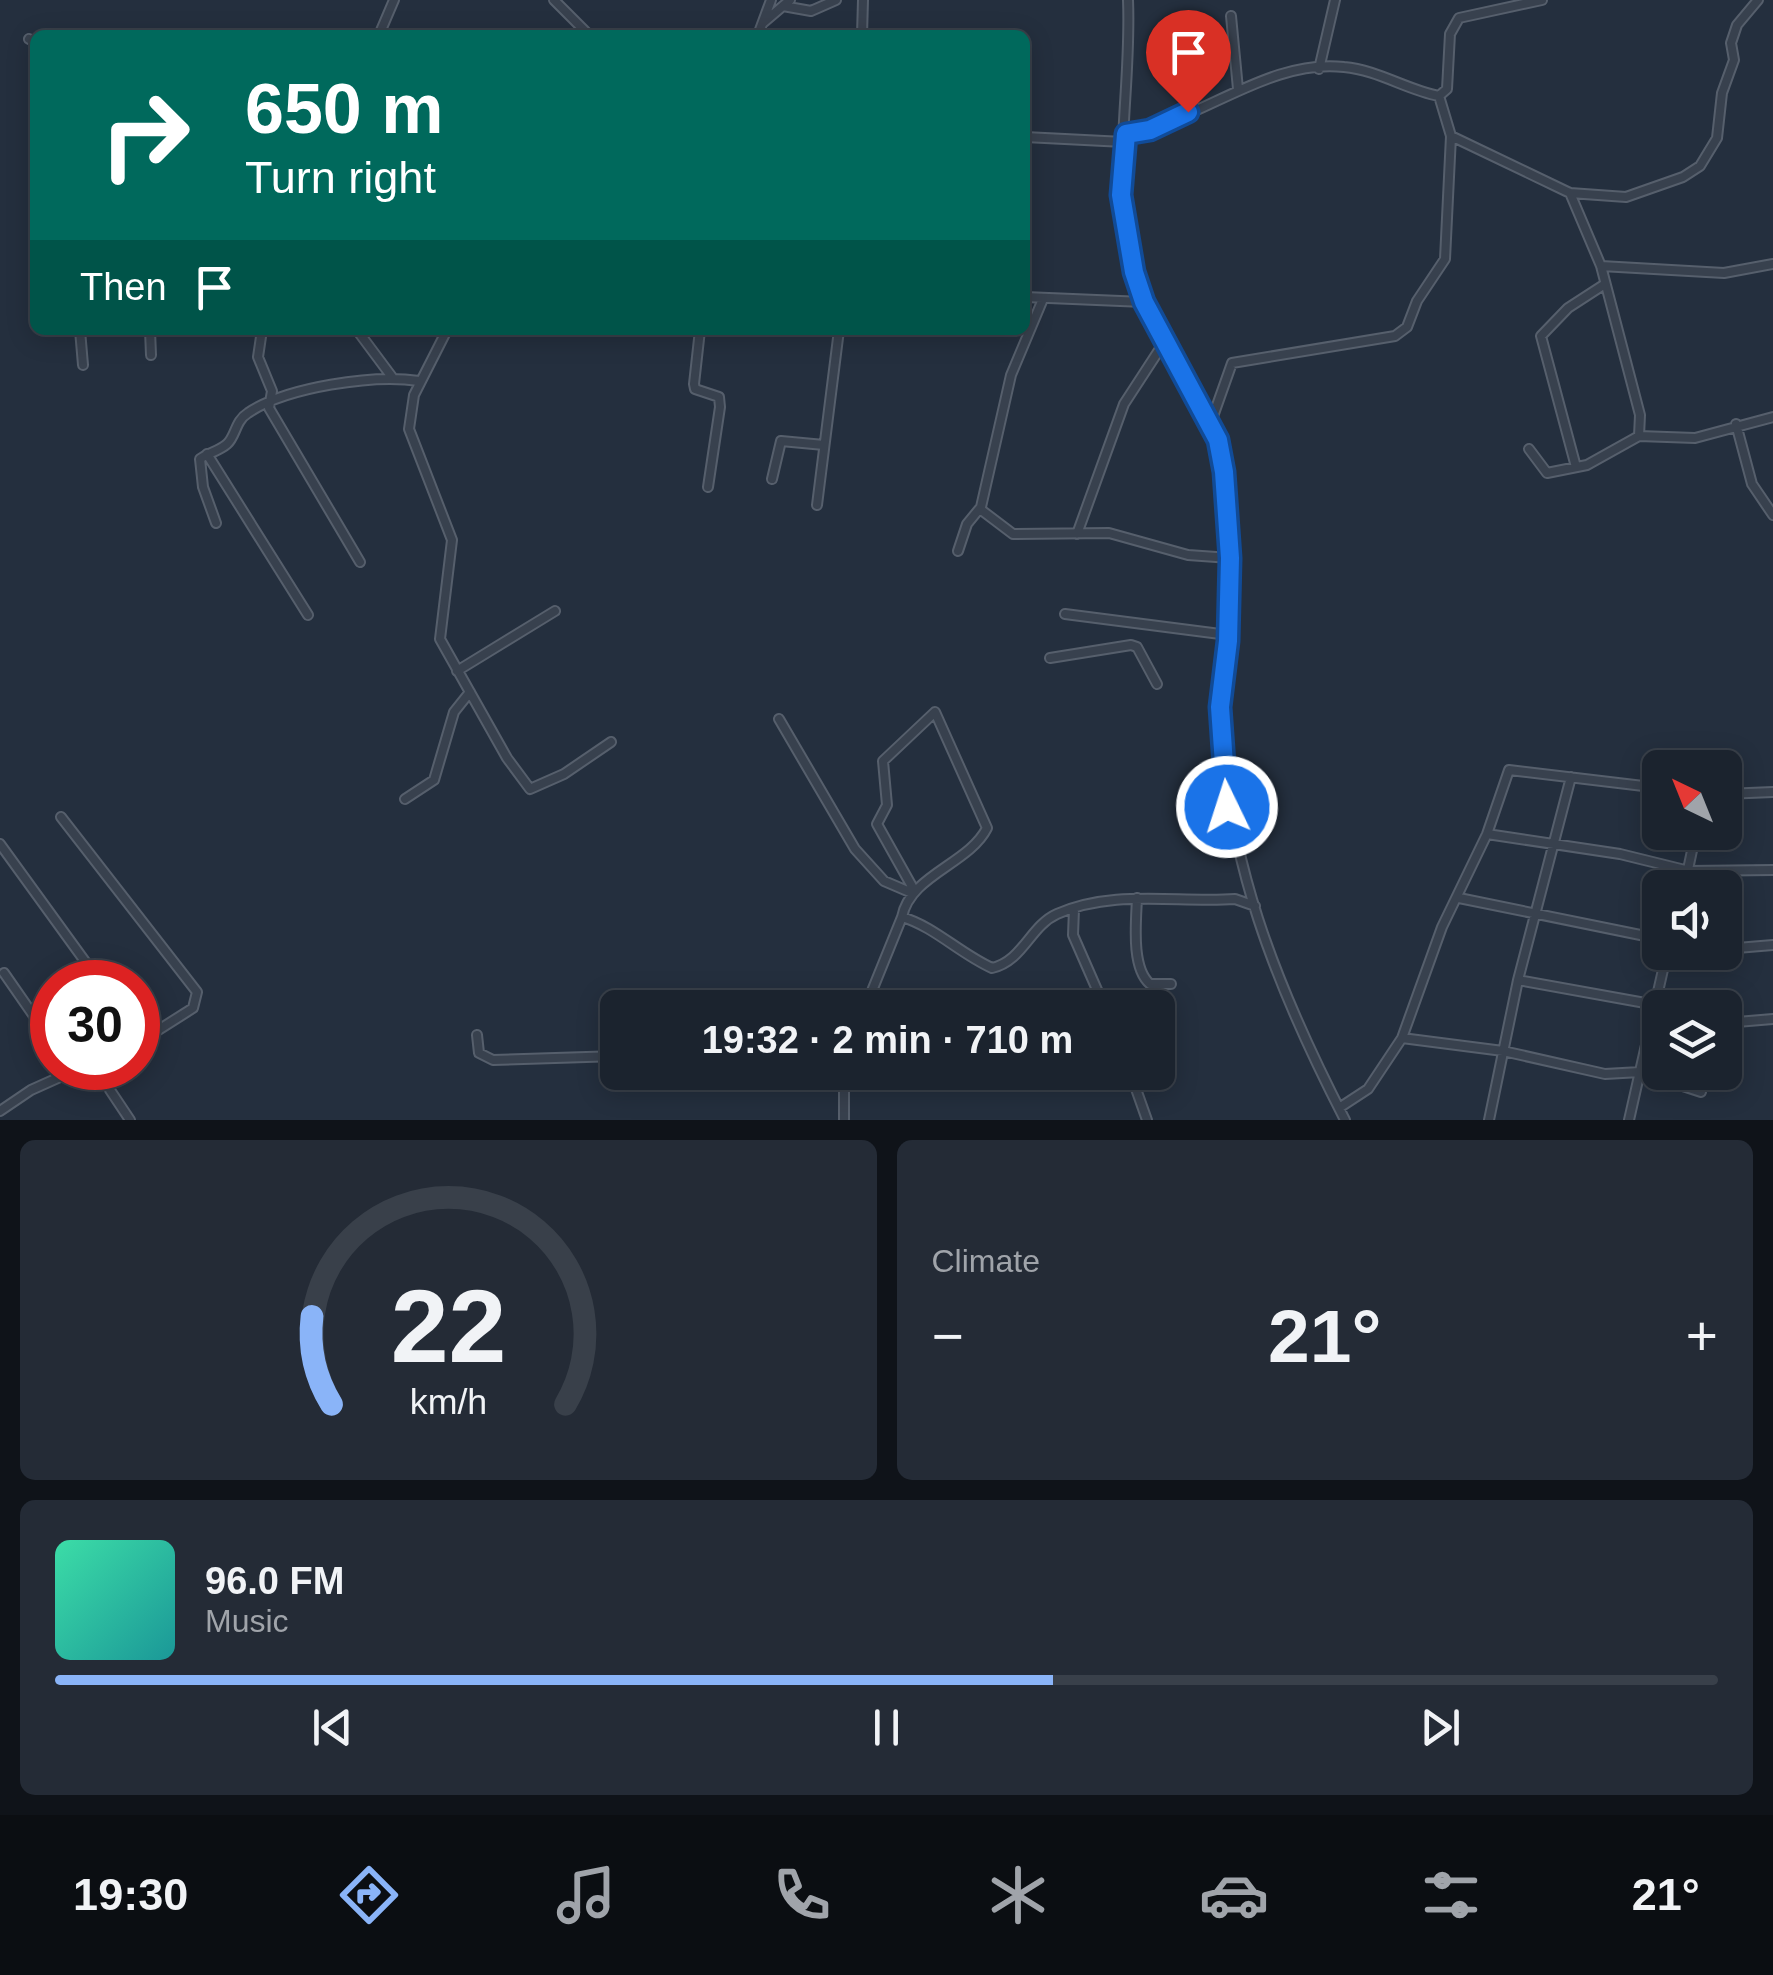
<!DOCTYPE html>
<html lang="en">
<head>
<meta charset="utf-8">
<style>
	body { margin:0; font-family:Arial,sans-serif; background:#242b36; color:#f1f3f6; height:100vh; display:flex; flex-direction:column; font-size:38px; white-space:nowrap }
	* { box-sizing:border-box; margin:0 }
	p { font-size:32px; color:#a0a4aa }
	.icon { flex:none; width:55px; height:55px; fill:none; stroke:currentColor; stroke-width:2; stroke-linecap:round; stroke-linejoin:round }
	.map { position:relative; height:1120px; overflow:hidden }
	.details { display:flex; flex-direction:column; gap:20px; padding:20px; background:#0f1319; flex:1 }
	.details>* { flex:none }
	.hud { position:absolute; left:30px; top:30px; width:1000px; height:305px; border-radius:15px; box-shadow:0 5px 25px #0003,0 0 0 2px #39404a; background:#00695c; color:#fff; overflow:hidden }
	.needle { width:65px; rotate:317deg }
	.tools { position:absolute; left:1642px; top:750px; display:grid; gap:20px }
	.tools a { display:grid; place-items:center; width:100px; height:100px; border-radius:15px; background:#1b232e; box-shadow:0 5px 25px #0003,0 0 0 2px #39404a; font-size:50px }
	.speed { position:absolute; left:30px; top:960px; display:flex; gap:20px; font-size:50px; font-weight:700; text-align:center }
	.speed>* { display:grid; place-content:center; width:130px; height:130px; border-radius:50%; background:#1b232e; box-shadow:0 5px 25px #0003,0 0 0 2px #39404a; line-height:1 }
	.speed .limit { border:15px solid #d22; background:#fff; color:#111 }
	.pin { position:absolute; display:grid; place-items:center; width:85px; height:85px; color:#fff; margin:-102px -42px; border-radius:50% 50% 50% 0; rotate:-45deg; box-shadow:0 0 10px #0007 }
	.pin .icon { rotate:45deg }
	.me { position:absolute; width:110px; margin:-55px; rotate:356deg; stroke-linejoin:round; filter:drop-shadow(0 0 8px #0008) }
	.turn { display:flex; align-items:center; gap:35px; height:210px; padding:0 50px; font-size:45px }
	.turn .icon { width:130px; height:130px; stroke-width:2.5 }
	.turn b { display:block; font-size:70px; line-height:85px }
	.then { display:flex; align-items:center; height:95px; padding:0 50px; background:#0003; gap:20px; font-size:38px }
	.big { font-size:75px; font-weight:700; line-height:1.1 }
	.details .widget { flex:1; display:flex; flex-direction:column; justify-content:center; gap:15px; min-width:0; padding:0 35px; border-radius:15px; background:#242b36 }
	.details .dial { align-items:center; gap:0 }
	.dial svg { height:260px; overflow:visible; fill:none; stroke:#39404a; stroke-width:7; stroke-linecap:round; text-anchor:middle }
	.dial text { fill:#f1f3f6; stroke:none }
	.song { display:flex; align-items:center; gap:30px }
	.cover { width:120px; height:120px; border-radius:15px; background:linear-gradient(135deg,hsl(160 70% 55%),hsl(180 70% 35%)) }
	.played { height:10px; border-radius:5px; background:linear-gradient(90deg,#8ab4f8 60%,#39404a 60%) }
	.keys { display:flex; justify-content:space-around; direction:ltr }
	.heat { display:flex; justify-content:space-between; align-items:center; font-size:55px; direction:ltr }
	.details .tiles { flex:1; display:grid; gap:20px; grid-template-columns:1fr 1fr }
	.widget:last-child { grid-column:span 2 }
	.trip { position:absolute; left:600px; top:990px; width:575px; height:100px; border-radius:15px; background:#1b232e; box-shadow:0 5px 25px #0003,0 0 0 2px #39404a; font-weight:700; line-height:100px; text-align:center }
	.tabs { display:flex; height:160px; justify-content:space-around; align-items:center; background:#0b0e12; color:#a0a4aa }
	.tabs .icon { width:70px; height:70px }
	.tabs .current { color:#8ab4f8 }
	.tabs b { font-size:45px; color:#f1f3f6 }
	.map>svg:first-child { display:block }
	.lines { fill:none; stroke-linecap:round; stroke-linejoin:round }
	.minor-casing { stroke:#565f6c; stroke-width:12 }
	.minor { stroke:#38414e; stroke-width:8 }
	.route-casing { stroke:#114b97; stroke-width:25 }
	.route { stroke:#1a73e8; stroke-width:18 }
</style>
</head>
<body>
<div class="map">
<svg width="1773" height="1120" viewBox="0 0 1773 1120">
	<rect width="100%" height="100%" fill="#242f3e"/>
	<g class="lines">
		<g class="minor-casing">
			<path id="minor" d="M 554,0 L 589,35
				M 1128,0 C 1132,90 1109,183 1134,271 C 1154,341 1213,398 1224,471 C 1233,527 1233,588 1228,645 C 1226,664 1219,685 1220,705 C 1225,858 1275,984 1345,1120
				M 783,6 L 811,11 L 836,0
				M 1231,16 L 1238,89
				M 763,23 L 790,0
				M 379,35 L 394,0
				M 758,35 L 771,0
				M 862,35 L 863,0
				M 29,39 L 35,42
				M 1319,69 L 1335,0
				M 1439,96 L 1447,89 L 1450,34 L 1459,18 L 1542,0
				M 1126,133 C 1198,124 1267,58 1344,67 C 1378,70 1407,90 1439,96
				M 1451,136 L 1570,193 L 1626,197 L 1683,177 L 1700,166 L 1717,138 L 1722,93 L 1734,60 L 1731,43 L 1737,25 L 1758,0
				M 1025,137 L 1124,142
				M 1570,193 L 1601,266 L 1640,415 L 1639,436
				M 1601,266 L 1724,273 L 1773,264
				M 1025,297 L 1144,302
				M 80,330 L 83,365
				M 150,330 L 151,355
				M 262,330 L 258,357 L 272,391 L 269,408 L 360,562
				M 357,330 L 392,377
				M 447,330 L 414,395 L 409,429 L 452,540 L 440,639 L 507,758 L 530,789 L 564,774 L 611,742
				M 700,330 L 694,384 L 695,389 L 719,397 L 720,407 L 708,487
				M 1736,424 L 1752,484 L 1773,515
				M 1210,425 L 1232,363 L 1395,336 L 1407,327 L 1417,301 L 1445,259 L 1451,136 L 1439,96
				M 1529,449 L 1547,473 L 1587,465 L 1639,436 L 1695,438 L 1773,417
				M 207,454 L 308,615
				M 1576,467 L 1541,336 L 1568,308 L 1605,284
				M 772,479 L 781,441 L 824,445
				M 817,505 L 839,330
				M 980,509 L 1013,534 L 1109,533 L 1188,555 L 1230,558
				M 216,523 L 203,487 L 200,459 C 208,453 219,451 227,444 C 236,436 235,421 248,413 C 286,387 374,374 419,381
				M 1077,534 L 1124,404 L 1165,341
				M 958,551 L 967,524 L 981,507 L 1011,375 L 1043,299
				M 1065,614 L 1228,635
				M 1050,658 L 1131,645 L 1137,647 L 1157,684
				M 457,671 L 555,611
				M 779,719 L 855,849 L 884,881 L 912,893
				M 1725,794 L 1773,792
				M 405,799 L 434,780 L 454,712 L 470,692
				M 61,817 L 197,992 L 193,1008 L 138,1043
				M 1487,834 L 1620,854 L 1689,871 L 1773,870
				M 0,844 L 100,982
				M 1684,888 L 1696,832
				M 1137,898 C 1136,922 1131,968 1150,984 L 1171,984
				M 1459,898 L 1660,939
				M 1074,909 L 1073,935 L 1105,1008
				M 902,917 C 910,875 969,864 987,828 L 935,712 L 883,761 L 887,805 L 877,824 L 914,890 L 909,900
				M 1725,949 L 1773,945
				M 4,973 L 52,1042
				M 1518,980 L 1673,1008
				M 865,1008 L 902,917 C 935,927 959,953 992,968 C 1023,961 1030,926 1057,914 C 1113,889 1176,903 1235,899 L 1255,906
				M 1725,1023 L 1773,1019
				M 477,1035 L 479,1053 L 493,1060 L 618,1056
				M 1402,1038 L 1503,1051 L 1605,1074 L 1640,1072 L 1701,1092
				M 106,1068 L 110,1090 L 130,1120
				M 1130,1072 L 1147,1120
				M 1339,1108 L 1368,1089 L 1402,1038 L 1442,927 L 1487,834 L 1509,770 L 1660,788
				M 0,1111 L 31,1090 L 80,1068
				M 844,1120 L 844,1072
				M 1489,1120 L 1518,980 L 1571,777
				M 1629,1120 L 1667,952"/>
		</g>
		<use href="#minor" class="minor"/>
	</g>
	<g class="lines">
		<g class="route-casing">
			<path id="route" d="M 1188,112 L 1150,130 L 1126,134 L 1121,195 L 1134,272 L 1144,302 L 1218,440 L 1224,472 L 1230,558 L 1228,641 L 1220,707 L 1227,807"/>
		</g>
		<use href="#route" class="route"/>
	</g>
</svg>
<div class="tools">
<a><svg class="needle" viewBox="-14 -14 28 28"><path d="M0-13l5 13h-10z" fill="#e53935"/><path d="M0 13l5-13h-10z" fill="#a0a4aa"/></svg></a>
<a><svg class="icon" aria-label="sound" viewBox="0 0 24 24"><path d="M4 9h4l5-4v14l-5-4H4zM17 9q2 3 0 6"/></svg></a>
<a><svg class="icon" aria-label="layers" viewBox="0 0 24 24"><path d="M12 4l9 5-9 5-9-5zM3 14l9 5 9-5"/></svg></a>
</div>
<div class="speed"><div class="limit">30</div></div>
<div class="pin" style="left:1188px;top:112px;background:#d93025"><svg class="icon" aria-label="arrive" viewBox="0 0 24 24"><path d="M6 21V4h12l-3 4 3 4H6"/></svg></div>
<svg class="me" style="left:1227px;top:807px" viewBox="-20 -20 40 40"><circle r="17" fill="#1a73e8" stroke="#fff" stroke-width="3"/><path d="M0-11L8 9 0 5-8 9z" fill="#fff"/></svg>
<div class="trip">19:32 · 2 min · 710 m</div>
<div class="hud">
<div class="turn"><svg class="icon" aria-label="right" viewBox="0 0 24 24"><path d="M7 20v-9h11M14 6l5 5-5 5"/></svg><div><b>650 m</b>Turn right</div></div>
<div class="then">Then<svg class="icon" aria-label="arrive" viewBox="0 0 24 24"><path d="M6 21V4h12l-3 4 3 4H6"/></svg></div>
</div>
</div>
<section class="details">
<div class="tiles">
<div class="widget dial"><svg viewBox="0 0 100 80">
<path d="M14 69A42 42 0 1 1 86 69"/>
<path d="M14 69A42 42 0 0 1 8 42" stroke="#8ab4f8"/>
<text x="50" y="56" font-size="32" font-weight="700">22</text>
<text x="50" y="72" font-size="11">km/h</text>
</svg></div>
<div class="widget"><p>Climate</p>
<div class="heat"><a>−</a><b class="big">21°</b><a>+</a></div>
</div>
<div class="widget">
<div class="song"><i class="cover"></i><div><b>96.0 FM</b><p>Music</p></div></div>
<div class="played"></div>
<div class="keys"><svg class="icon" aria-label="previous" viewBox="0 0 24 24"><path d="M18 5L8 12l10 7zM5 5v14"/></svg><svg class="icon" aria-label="pause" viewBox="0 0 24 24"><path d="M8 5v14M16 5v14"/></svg><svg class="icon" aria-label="next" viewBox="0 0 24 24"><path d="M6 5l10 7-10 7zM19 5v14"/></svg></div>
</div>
</div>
</section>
<nav class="tabs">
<b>19:30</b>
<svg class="icon current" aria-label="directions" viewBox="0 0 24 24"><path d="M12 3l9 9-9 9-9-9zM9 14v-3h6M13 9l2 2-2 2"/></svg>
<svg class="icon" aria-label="music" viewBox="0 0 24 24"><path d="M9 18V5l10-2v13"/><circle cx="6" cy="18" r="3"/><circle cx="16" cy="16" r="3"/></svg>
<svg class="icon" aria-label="phone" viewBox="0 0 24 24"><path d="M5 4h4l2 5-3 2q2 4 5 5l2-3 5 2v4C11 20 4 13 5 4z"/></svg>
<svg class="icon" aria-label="climate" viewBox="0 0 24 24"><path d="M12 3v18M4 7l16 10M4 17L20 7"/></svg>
<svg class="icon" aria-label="car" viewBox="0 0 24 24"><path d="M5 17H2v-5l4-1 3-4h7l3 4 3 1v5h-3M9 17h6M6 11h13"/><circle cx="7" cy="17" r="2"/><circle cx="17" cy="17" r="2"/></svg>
<svg class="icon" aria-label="filters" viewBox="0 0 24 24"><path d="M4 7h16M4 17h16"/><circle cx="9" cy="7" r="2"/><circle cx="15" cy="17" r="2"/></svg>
<b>21°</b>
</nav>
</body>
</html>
